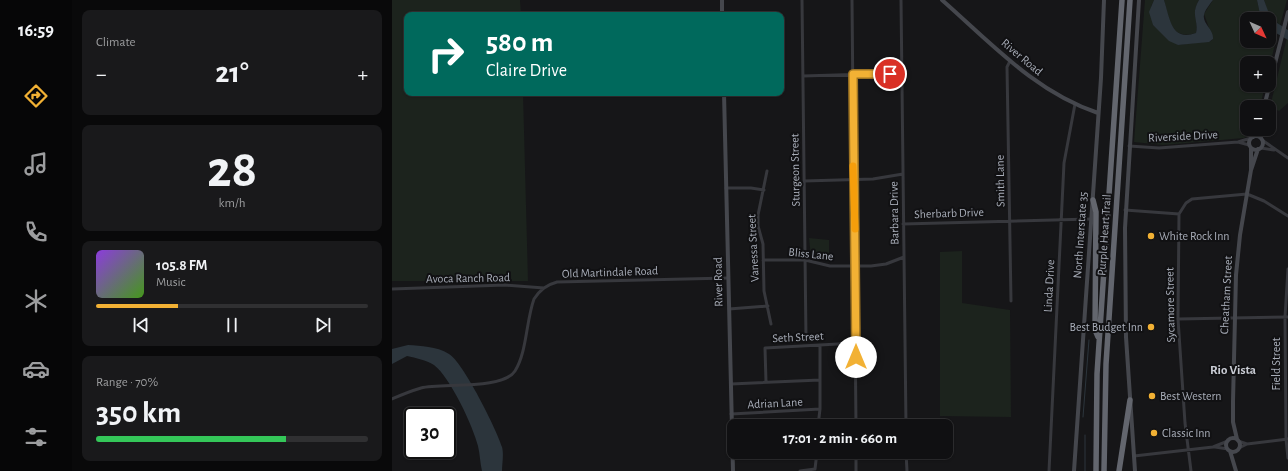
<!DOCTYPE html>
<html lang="en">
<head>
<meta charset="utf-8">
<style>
	body { margin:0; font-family:"Alegreya Sans",sans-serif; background:#19191b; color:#f1f3f6; height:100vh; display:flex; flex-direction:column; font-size:15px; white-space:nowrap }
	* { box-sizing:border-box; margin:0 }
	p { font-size:13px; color:#9c9d9f }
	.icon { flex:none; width:22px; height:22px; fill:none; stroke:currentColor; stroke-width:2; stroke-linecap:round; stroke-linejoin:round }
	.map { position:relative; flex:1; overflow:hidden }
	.sheet { display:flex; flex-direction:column; gap:10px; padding:10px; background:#09090a; width:320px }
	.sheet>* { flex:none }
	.guide { position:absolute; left:12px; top:12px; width:380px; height:84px; border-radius:8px; box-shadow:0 1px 3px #0004,0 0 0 1px #303032; background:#00695c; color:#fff; overflow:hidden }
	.needle { width:26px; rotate:134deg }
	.buttons { position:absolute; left:848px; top:12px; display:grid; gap:8px }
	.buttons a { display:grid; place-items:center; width:36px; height:36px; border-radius:8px; background:#101012; box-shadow:0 1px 3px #0004,0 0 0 1px #303032; font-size:20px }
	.speed { position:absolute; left:12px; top:407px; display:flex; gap:8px; font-size:20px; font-weight:700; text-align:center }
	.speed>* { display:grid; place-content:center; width:52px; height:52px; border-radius:50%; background:#101012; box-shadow:0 1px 3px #0004,0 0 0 1px #303032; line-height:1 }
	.speed .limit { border:2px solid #111; border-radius:6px; background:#fff; color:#111 }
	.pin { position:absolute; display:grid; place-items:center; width:34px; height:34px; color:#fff; margin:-17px; border:2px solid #fff; border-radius:50%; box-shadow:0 1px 4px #0007 }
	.me { position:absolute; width:44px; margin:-22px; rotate:0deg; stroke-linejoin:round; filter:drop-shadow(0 0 3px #0008) }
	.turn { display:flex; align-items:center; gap:14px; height:84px; padding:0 16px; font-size:18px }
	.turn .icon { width:52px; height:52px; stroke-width:2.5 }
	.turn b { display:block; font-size:28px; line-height:34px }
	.big { font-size:30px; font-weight:700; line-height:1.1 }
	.sheet .card { flex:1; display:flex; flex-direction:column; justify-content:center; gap:6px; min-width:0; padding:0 14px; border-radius:8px; background:#19191b }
	.sheet .dial { align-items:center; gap:0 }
	.dial b { font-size:52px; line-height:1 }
	.song { display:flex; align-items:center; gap:12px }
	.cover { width:48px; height:48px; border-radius:6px; background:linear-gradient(135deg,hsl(270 70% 55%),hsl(100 70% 35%)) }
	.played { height:4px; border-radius:2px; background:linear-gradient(90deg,#f2b134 30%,#303032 30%) }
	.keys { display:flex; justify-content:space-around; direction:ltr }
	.heat { display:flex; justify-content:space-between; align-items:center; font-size:22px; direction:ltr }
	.charge { height:6px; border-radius:3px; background:linear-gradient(90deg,#34c759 70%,#303032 0) }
	.trip { position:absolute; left:335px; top:419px; width:226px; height:40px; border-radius:8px; background:#101012; box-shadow:0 1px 3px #0004,0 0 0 1px #303032; font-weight:700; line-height:40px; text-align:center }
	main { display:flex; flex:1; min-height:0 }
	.tabs { display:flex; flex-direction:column; width:72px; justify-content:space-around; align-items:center; background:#060607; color:#9c9d9f }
	.tabs .icon { width:28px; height:28px }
	.tabs .active { color:#f2b134 }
	.tabs b { font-size:18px; color:#f1f3f6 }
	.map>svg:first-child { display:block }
	.green { fill:#1c231d }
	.water { fill:#2c353c }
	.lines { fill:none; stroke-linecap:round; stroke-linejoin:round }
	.stream { stroke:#2c353c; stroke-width:1 }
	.street { stroke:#37383d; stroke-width:3 }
	.secondary { stroke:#45474d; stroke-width:4 }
	.highway { stroke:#63666e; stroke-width:5.5 }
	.route-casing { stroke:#9d7322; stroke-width:10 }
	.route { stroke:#f2b134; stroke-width:7 }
	.slow { stroke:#f59e0b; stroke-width:7 }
	.poi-dot { fill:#f2b134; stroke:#111113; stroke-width:1.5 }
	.labels { text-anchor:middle; stroke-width:4; stroke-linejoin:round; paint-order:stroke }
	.street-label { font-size:12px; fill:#a8adb8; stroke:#111113 }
	.poi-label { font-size:12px; fill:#a8adb8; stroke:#111113; text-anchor:start }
	.neighbourhood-label { font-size:13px; font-weight:bold; fill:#c9ccd4; stroke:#111113 }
</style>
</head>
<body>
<main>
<nav class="tabs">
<b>16:59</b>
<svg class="icon active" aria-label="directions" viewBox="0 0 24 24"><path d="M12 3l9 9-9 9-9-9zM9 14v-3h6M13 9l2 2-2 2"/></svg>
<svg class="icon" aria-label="music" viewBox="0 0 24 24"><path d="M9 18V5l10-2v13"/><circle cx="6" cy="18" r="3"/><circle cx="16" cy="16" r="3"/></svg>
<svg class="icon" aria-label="phone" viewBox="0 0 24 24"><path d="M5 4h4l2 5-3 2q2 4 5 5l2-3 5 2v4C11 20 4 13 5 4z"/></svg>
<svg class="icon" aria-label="climate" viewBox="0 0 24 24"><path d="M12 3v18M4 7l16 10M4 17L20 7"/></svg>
<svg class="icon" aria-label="car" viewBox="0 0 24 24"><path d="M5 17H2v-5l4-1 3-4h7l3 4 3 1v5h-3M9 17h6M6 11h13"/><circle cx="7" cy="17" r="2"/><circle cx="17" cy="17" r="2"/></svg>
<svg class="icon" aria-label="filters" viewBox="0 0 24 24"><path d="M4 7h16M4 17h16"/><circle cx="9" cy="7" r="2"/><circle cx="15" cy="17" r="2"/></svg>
</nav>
<section class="sheet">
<div class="card"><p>Climate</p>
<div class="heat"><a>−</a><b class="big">21°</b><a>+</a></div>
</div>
<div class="card dial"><b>28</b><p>km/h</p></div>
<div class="card">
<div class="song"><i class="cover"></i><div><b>105.8 FM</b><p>Music</p></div></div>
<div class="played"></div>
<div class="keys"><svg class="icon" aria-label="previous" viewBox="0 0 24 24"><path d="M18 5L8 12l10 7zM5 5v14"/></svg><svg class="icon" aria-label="pause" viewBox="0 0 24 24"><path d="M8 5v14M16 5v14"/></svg><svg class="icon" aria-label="next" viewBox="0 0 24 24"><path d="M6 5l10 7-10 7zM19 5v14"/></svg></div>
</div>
<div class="card"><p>Range · 70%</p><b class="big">350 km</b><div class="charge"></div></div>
</section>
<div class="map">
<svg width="896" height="471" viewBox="0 0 896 471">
	<rect width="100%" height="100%" fill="#161618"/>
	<path class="green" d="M 0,0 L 128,0 L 129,15 L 15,15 L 15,93 L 131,93 L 136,281 L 0,281 Z
		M 753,0 L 762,0 L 759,7 L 761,25 L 786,45 L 819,41 L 821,39 L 812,14 L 821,0 L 865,0 L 869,19 L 855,19 L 855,41 L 877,41 L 877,29 L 885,35 L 877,70 L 877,63 L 855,63 L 855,85 L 873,85 L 868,107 L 855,107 L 855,129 L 862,129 L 858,135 L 852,138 L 771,145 L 742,142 Z
		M 772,0 L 807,0 C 799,12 807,22 804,33 C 779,41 777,19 772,0 Z
		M 872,0 L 895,0 L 888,25 L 877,16 Z
		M 896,33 L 896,103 L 887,111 L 878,107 Z
		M 417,238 L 437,240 L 437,262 L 419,257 Z
		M 570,251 L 570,303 L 618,310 L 619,417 L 548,416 L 548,252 Z"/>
	<path class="water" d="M 762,0 L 772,0 C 778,18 779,42 804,33 C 807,20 798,15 807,0 L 821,0 C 818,4 813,10 812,15 C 810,23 822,30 821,39 L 817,42 L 786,45 L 777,41 L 761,25 L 757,12 Z
		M 865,0 L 872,0 L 879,19 L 896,30 L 896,40 L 877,29 L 877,19 L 869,19 Z
		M 16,345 C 29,346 44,346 57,354 C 71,362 105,430 110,447 C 112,454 110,464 110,471 L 90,471 C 88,463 88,454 86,446 C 81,426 58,377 42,365 C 34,360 24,358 15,356 L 0,364 L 0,349 Z"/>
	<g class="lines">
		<path class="stream" d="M 691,417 L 697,340
			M 693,471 L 693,435"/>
		<path class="street" d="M 410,0 L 414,339
			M 460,0 L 464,426
			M 509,0 L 514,426
			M 618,61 L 615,67 L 619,301
			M 411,76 L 510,73
			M 870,140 L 896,158
			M 846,142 L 857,145
			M 737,146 L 767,148 L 846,142 L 859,138
			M 869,148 L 882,150
			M 375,171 L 366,215 L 366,226 L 371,244 L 372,291 L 379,324
			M 412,181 L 481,179 L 511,174
			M 334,188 L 359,188 L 372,190
			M 733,210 L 787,214
			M 511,224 L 699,219
			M 371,260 L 413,260 L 438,266 L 479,266 L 494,264 L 512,257
			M 896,269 L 893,317 L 894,439 L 896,458
			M 0,289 L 113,285 L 152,288
			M 337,309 L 376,306
			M 786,319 L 896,317
			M 374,382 L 373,348 L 464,343
			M 339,384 L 428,380
			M 0,399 C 9,395 19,391 29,388 C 50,383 111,390 123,371 C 135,352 134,321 142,299 C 148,290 154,285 165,282 L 336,278
			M 339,414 L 428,409
			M 489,422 L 539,422
			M 426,426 L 428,409 L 428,345
			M 846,441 L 855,444
			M 823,447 L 836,449
			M 847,448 L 855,444 L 896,439
			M 464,452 L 464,471
			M 514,452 L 515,471
			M 742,456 L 821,447 L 836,441
			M 408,471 L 423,469 L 425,452
			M 657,471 L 672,163 L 683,104
			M 799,471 L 793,423 L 786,319 L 787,214 L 794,203 L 800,199 L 855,194 L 872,201 L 896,216"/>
		<path class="secondary" d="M 330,0 L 330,15
			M 550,0 C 599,43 643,92 706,113
			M 332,93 L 341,471
			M 872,107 L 896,12
			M 868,129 L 869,138
			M857 143a7 7 0 1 1 14 0a7 7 0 1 1-14 0Z
			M 861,137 L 865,129
			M 859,170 L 866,149
			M834 445a7 7 0 1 1 14 0a7 7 0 1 1-14 0Z
			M 845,439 L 841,422 L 841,401 L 844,275 L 848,235 L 859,170 L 859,148
			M 838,451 L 844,471
			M 682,471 L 709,78 L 712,0
			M 743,471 L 734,337 L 733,228 L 747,0"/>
		<path class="highway" d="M 701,200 L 704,212 L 703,330 L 706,337
			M 704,471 L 705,374 L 730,0
			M 712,471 L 714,364 L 738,0
			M 727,471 L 738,400"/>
	</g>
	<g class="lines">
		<g class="route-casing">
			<path id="route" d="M 464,357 L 461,74 L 498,74"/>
		</g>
		<use href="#route" class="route"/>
		<path class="slow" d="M 461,166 L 463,229"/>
	</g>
	<g class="poi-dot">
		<circle cx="759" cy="236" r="4"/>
		<circle cx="759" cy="327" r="4"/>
		<circle cx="760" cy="396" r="4"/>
		<circle cx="762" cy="433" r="4"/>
	</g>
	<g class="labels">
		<g class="street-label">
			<text transform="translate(630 57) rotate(40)" y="4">River Road</text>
			<text transform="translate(791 136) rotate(-3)" y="4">Riverside Drive</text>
			<text transform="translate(403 170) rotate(-91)" y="4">Sturgeon Street</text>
			<text transform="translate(608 181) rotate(-91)" y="4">Smith Lane</text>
			<text transform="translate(502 213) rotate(-91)" y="4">Barbara Drive</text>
			<text transform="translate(557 213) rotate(-2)" y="4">Sherbarb Drive</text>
			<text transform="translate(688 235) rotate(-86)" y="4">North Interstate 35</text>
			<text transform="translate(712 235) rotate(-86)" y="4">Purple Heart Trail</text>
			<text transform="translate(361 248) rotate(-93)" y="4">Vanessa Street</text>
			<text transform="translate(419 254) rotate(6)" y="4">Bliss Lane</text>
			<text transform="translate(218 272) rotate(-2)" y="4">Old Martindale Road</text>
			<text transform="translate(76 278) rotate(-1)" y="4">Avoca Ranch Road</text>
			<text transform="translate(326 282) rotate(-91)" y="4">River Road</text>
			<text transform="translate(657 286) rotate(-87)" y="4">Linda Drive</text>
			<text transform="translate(834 295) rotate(-87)" y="4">Cheatham Street</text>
			<text transform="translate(778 305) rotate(-91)" y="4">Sycamore Street</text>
			<text transform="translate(406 337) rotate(-3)" y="4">Seth Street</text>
			<text transform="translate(884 364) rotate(-90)" y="4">Field Street</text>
			<text transform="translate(383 403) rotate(-3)" y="4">Adrian Lane</text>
		</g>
		<g class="poi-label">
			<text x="767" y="240">White Rock Inn</text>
			<text x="751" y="331" text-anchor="end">Best Budget Inn</text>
			<text x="768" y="400">Best Western</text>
			<text x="770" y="437">Classic Inn</text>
		</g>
		<g class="neighbourhood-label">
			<text x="841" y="374">Rio Vista</text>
		</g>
	</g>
</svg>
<div class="buttons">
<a><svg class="needle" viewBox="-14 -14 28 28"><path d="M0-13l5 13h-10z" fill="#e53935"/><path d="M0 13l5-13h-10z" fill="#9c9d9f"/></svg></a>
<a>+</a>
<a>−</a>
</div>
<div class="speed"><div class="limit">30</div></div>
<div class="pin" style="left:498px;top:74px;background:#d93025"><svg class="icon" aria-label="arrive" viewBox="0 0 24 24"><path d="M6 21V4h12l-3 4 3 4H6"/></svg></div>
<svg class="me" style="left:464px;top:357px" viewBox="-20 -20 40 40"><circle r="19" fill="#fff"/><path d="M0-13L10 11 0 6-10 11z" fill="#f2b134"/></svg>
<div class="trip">17:01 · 2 min · 660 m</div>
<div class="guide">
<div class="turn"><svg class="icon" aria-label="right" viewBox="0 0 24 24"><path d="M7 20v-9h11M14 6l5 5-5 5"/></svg><div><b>580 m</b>Claire Drive</div></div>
</div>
</div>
</main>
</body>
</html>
